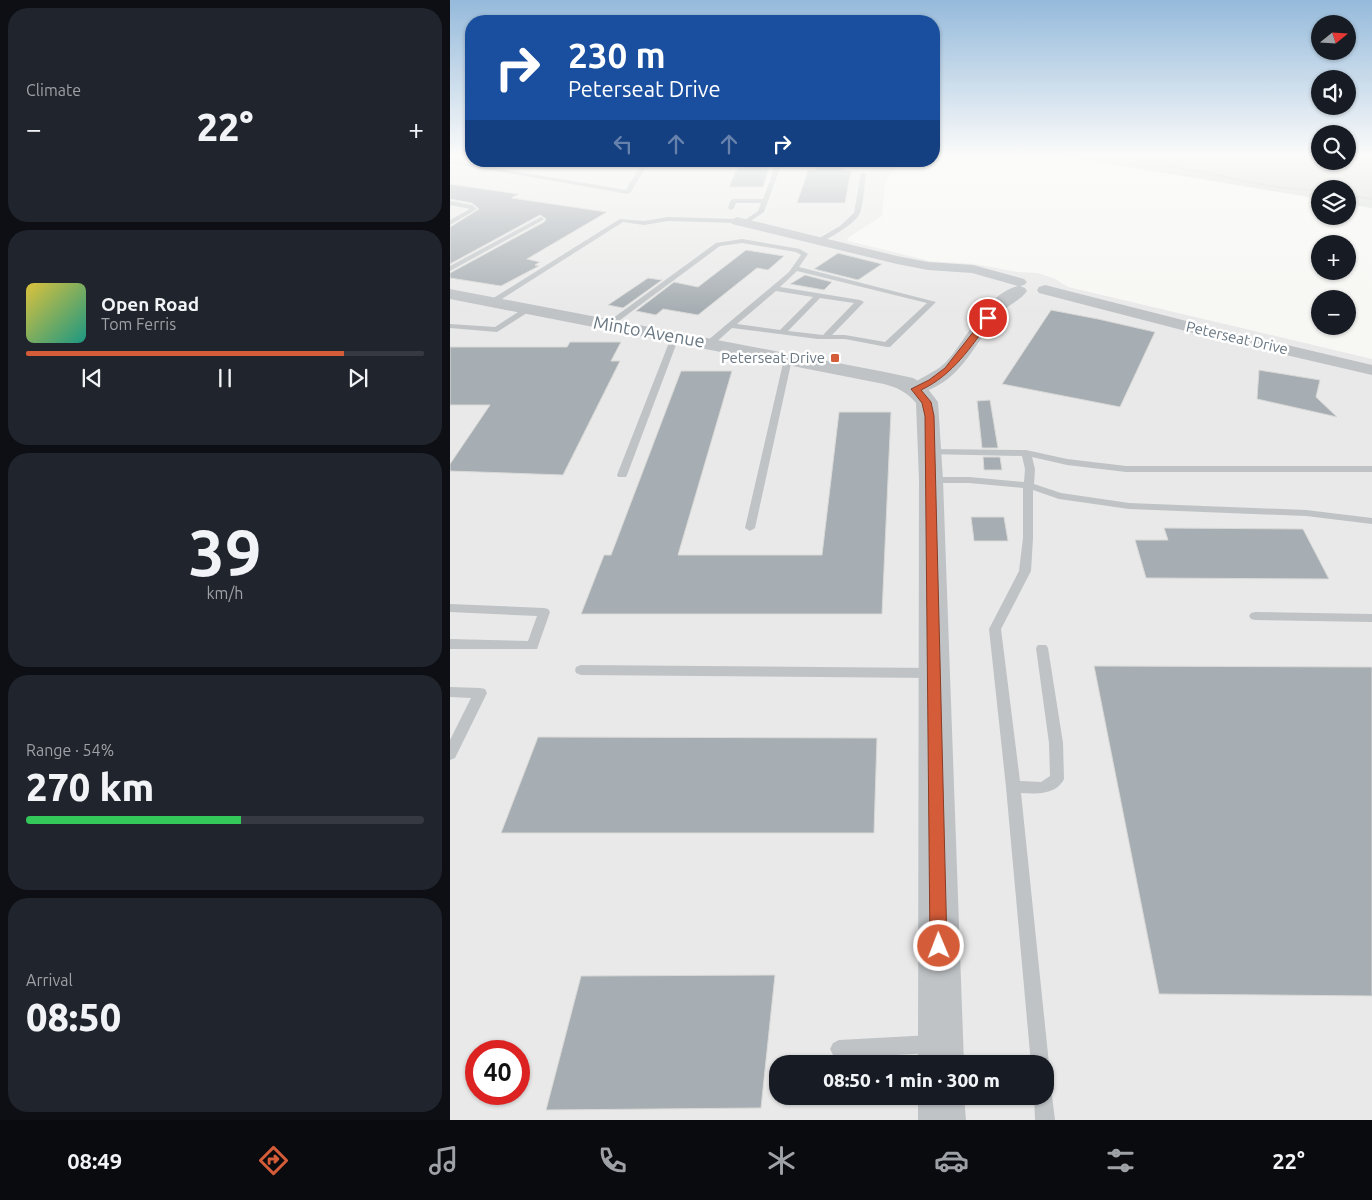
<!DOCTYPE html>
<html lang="en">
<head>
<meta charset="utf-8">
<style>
	body { margin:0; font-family:Ubuntu,sans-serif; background:#20242c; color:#f1f3f6; height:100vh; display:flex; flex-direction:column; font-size:19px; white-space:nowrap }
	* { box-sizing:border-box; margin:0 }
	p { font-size:16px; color:#9ea1a6 }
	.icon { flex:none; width:28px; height:28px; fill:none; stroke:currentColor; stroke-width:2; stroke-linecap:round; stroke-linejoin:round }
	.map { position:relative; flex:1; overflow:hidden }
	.side { display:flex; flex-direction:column; gap:8px; padding:8px; background:#0d0f14; width:450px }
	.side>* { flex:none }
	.guide { position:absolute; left:15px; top:15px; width:475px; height:152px; border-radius:20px; box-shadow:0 1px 4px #0004; background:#1a4fa0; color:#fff; overflow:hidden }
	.needle { width:32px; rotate:72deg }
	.controls { position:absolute; left:861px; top:15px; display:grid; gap:10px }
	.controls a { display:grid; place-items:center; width:45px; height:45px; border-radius:50%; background:#171b24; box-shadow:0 1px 4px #0004; font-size:25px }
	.speed { position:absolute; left:15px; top:1040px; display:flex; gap:10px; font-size:25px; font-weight:700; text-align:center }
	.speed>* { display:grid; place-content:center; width:65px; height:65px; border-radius:50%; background:#171b24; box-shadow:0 1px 4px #0004; line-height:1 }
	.speed .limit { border:8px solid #d22; background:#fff; color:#111 }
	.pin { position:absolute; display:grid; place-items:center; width:42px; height:42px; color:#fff; margin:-21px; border:2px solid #fff; border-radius:50%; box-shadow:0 1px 5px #0007 }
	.me { position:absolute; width:55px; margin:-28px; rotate:359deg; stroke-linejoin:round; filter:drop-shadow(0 0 4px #0008) }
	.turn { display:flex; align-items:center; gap:18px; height:105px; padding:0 20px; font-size:22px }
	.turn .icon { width:65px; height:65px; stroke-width:2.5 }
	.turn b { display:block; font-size:35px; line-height:42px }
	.lanes { display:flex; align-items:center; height:48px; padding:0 20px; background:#0003; justify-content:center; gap:25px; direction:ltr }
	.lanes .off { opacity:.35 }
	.big { font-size:38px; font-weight:800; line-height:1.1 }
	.side .widget { flex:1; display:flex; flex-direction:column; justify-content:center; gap:8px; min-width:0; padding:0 18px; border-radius:20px; background:#20242c }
	.side .dial { align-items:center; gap:0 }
	.dial b { font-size:65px; line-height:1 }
	.song { display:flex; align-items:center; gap:15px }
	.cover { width:60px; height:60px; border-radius:8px; background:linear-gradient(135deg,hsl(50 70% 55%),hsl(170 70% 35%)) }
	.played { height:5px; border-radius:2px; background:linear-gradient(90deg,#d45c38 80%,#363941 80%) }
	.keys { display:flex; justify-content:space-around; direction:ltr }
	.heat { display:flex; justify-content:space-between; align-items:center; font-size:28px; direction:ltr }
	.charge { height:8px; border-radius:4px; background:linear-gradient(90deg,#34c759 54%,#363941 0) }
	.trip { position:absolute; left:319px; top:1055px; width:285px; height:50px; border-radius:20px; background:#171b24; box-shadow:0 1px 4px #0004; font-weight:800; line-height:50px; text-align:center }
	.menu { display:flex; height:80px; justify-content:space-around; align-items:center; background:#090b0e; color:#9ea1a6 }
	.menu .icon { width:35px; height:35px }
	.menu .current { color:#d45c38 }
	.menu b { font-size:22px; color:#f1f3f6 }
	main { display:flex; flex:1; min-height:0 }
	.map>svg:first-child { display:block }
	.built { fill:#e8e9e8; fill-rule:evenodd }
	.green { fill:#d7dcd4 }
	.building { fill:#a7aeb3; stroke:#d9d9d7 }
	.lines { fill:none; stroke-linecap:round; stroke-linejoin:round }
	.path { stroke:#b9bcbe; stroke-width:2; stroke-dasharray:1 1; stroke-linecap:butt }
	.service { fill:#bfc3c6; fill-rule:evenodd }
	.minor { fill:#bfc3c6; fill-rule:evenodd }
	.tertiary { fill:#bfc3c6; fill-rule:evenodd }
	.route { fill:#d45c38; stroke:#8a3c24 }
	.poi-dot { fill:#d45c38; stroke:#fff; stroke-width:2 }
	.labels { text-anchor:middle; stroke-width:5; stroke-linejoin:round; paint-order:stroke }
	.far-street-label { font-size:15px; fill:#697783; stroke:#fff }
	.far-poi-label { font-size:15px; fill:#697783; stroke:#fff; text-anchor:end }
	.street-label { font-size:18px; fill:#697783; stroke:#fff }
</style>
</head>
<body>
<main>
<section class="side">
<div class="widget"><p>Climate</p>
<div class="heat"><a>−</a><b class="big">22°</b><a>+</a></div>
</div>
<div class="widget">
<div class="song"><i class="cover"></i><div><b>Open Road</b><p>Tom Ferris</p></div></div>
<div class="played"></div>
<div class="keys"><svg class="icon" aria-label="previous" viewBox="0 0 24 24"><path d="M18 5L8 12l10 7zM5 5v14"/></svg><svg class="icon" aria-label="pause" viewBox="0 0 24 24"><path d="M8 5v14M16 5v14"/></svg><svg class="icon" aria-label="next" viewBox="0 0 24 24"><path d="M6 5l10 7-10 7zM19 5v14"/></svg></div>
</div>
<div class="widget dial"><b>39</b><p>km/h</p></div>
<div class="widget"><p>Range · 54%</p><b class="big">270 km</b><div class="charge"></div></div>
<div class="widget"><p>Arrival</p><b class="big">08:50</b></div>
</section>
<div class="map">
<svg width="922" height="1120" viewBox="0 0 922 1120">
	<rect width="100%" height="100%" fill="#f7f7f4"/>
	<path class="built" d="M 0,155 L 21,155 L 21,161 L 347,161 L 446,167 L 435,182 L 432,216 L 402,235 L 397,239 L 398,241 L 480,261 L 525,264 L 567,272 L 588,273 L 605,279 L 618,287 L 922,359 L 922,1120 L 0,1120 ZM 26,1051 L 69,1051 L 69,1094 L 26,1094 ZM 328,1064 L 595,1064 L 595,1096 L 328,1096 Z"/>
	<path class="green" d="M 608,155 L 870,155 L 870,161 L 898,161 L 898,155 L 922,155 L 922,208 L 898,204 L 898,189 L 870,189 L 870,199 Z"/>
	<path class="building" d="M 288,166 L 320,166 L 313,187 L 279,187 Z
		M 366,167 L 395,168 L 394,170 L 401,171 L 395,203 L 347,203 L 358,170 L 365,170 Z
		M 0,184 L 69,194 L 62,198 L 157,212 L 77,259 L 90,262 L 85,265 L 89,266 L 51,286 L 0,278 L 0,273 L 94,222 L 96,219 L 90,215 L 0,264 L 0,227 L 29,209 L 22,203 L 0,199 Z
		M 296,250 L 334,256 L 318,270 L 307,268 L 248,315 L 213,309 L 206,315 L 186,311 L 224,282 L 248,287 Z
		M 388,253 L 432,264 L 408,280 L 364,269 Z
		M 355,275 L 382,282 L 374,290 L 340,284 Z
		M 198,278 L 212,280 L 173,308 L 158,305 Z
		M 601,310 L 648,319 L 705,332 L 670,407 L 552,384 Z
		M 120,342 L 171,342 L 161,361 L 170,361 L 113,475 L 0,471 L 0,464 L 40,405 L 0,405 L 0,347 L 117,347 Z
		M 809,370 L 870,380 L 866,397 L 887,417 L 807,399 Z
		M 231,371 L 282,371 L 228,555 L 372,555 L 389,412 L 441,412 L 432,614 L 131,614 L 154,555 L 161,555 Z
		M 540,400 L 548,448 L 532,448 L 527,401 Z
		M 533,457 L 550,457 L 552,470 L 534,470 Z
		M 521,517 L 554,517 L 558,541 L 524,541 Z
		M 714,528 L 853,529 L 879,579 L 696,578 L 685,540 L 718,540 Z
		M 644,666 L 922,667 L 922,996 L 709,994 Z
		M 88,737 L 427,738 L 424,833 L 51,833 Z
		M 325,975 L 311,1108 L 96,1110 L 131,976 Z"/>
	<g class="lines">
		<path class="path" d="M 662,155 L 825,187 L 870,191
			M 903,155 L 922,159
			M 898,195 L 922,199"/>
		<path class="service" d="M 18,155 L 21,155 L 21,157 L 10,162 L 176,190 L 189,168 L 152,161 L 167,161 L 196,167 L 181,192 L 178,194 L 0,163 Z
			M 323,164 L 327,164 L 330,168 L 314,212 L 296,224 L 292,224 L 292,222 L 308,211 L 311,203 L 286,203 L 284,208 L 281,210 L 278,208 L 280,201 L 283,199 L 313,199 L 319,183 L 321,181 L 320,180 L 324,168 Z
			M 411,173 L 416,174 C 414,186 414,202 410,213 C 407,222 375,243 366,242 L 366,240 L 390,226 L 404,213 Z
			M 0,201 L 22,205 L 27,209 L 0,225 L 0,220 L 20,209 L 0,205 Z
			M 91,217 L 94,219 L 93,220 L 0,271 L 0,266 Z
			M 218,217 L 287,219 L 290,221 L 287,223 L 218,221 L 194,225 L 173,222 L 44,304 L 37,302 L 170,219 L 194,221 Z
			M 292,239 L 350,249 L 358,254 L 349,267 L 486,302 L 440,347 L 437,347 L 395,339 L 368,339 L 282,328 L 263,345 L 257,345 L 257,341 L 339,272 L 351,255 L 346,252 L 292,243 L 270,246 L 162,326 L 155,324 L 266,243 ZM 347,271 L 477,303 L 435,342 L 395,335 L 382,335 L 414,302 L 410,300 L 330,287 ZM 326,291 L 363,297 L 330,330 L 287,324 ZM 370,298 L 404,303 L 373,335 L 338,331 Z
			M 76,307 L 83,309 L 47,332 L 0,328 L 0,324 L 45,327 Z
			M 222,335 L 229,337 L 177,475 L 176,477 L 168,477 L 167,475 Z
			M 338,356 L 342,359 L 305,528 L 300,531 L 295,528 L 334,359 Z
			M 480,449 L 576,450 L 617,459 L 676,466 L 922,466 L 922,472 L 676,472 L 617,465 L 582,457 L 585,469 L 584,484 L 611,493 L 679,503 L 856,510 L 922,518 L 922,524 L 856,516 L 679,509 L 609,499 L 583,490 L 583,538 L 581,571 L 551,629 L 570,781 L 591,782 L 600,776 L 599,743 L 586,648 L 588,645 L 596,645 L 598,648 L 613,743 L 614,779 C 606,795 586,794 571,793 L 599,1064 L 595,1071 L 595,1064 L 581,1064 L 556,787 L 539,629 L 569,571 L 573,538 L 573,488 L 519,483 L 481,483 L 476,480 L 481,477 L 519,477 L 574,482 L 575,469 L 572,456 L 477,454 L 475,452 Z
			M 0,604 L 94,608 L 98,609 L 100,612 L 87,649 L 0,649 L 0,639 L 78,641 L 87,616 L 0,612 Z
			M 805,612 L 922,614 L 922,622 L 805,620 L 801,619 L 799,616 L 801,613 Z
			M 131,665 L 482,668 L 487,670 L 488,673 L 487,676 L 482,678 L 131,675 L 126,673 L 125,670 L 126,667 Z
			M 0,687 L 30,688 L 35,689 L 37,693 L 5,758 L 0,760 L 0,740 L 21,698 L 0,697 Z
			M 482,1035 L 488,1038 L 491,1044 L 488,1050 L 482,1053 L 389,1058 L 383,1055 L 380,1049 L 383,1043 L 389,1040 Z
			M 595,1087 L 600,1089 L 602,1096 L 605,1120 L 585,1120 L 584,1096 L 595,1096 Z"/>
		<path class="minor" d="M 287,217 L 447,256 L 478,262 L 523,265 L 574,279 L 577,282 L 574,285 L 570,286 L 575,288 L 577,291 C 571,300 558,305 550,313 C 527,339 515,374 481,389 C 473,392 468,395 459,393 L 457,389 C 462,381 485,373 495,363 C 518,340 533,295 568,286 L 522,273 L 478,270 L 447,264 L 282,224 L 280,221 Z
			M 595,285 L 760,327 L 922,365 L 922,375 L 759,337 L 589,293 L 587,290 L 589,287 Z"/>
		<path class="tertiary" d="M 0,289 L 435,372 L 463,378 L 474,384 L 488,402 L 493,480 L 514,1064 L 468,1064 L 469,480 L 466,403 C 457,392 448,388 434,384 L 0,299 Z
			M 468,1096 L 514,1096 L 516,1120 L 468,1120 Z"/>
	</g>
	<linearGradient id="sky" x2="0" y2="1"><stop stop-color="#95badb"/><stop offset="0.5" stop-color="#fbfbfa"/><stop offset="1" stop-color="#fbfbfa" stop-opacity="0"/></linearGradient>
	<rect width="922" height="311" fill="url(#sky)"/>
	<path class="route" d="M 535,317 L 542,318 C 521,347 503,375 471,390 L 481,402 L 484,416 L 497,946 L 495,952 L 489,954 L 483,952 L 480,946 L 475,416 L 472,403 L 461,389 L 479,380 L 495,368 Z"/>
	<rect class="poi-dot" x="380" y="353" width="10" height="10" rx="2.5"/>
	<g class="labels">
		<g class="far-street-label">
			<text transform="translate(787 338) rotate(13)" y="5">Peterseat Drive</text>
		</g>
		<g class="far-poi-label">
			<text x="375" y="363">Peterseat Drive</text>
		</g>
		<g class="street-label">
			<text transform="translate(199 332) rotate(10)" y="6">Minto Avenue</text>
		</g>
	</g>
</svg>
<div class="controls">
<a><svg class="needle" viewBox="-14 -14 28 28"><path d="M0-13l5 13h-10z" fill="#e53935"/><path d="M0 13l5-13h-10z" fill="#9ea1a6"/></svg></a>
<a><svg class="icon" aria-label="sound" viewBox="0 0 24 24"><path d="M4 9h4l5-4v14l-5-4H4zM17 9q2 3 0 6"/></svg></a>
<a><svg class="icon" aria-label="search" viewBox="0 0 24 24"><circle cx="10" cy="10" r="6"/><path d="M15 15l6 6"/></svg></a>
<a><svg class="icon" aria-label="layers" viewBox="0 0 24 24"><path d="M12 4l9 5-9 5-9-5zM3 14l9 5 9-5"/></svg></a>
<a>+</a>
<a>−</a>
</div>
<div class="speed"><div class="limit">40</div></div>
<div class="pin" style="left:538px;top:318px;background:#d93025"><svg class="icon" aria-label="arrive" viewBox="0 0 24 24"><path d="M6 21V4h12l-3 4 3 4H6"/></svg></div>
<svg class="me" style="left:489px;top:946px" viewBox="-20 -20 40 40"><circle r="17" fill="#d45c38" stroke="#fff" stroke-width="3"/><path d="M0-11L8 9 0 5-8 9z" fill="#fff"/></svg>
<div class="trip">08:50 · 1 min · 300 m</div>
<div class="guide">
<div class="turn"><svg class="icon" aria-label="right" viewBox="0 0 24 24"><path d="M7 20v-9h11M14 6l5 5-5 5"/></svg><div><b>230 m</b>Peterseat Drive</div></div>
<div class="lanes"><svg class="icon off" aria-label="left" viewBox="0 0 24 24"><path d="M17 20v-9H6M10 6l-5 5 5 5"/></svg><svg class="icon off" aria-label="ahead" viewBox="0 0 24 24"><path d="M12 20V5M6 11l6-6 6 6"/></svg><svg class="icon off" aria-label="ahead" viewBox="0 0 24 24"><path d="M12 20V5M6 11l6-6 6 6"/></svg><svg class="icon" aria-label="right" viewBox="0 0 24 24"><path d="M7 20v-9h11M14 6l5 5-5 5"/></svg></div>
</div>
</div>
</main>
<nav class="menu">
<b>08:49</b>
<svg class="icon current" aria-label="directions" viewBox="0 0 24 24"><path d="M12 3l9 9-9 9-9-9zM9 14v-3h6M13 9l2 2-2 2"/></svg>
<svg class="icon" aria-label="music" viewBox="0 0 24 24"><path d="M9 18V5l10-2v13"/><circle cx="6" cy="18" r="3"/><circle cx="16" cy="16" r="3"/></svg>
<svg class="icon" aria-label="phone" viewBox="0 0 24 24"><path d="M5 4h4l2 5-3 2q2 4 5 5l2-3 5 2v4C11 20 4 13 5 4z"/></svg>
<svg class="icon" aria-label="climate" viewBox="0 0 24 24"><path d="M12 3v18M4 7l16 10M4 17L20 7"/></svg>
<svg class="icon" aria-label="car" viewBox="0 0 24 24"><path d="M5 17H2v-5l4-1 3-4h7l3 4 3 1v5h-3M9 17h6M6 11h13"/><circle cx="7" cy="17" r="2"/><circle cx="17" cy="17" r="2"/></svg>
<svg class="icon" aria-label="filters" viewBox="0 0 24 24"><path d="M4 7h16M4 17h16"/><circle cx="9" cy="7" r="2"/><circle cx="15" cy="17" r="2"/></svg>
<b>22°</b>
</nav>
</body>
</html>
